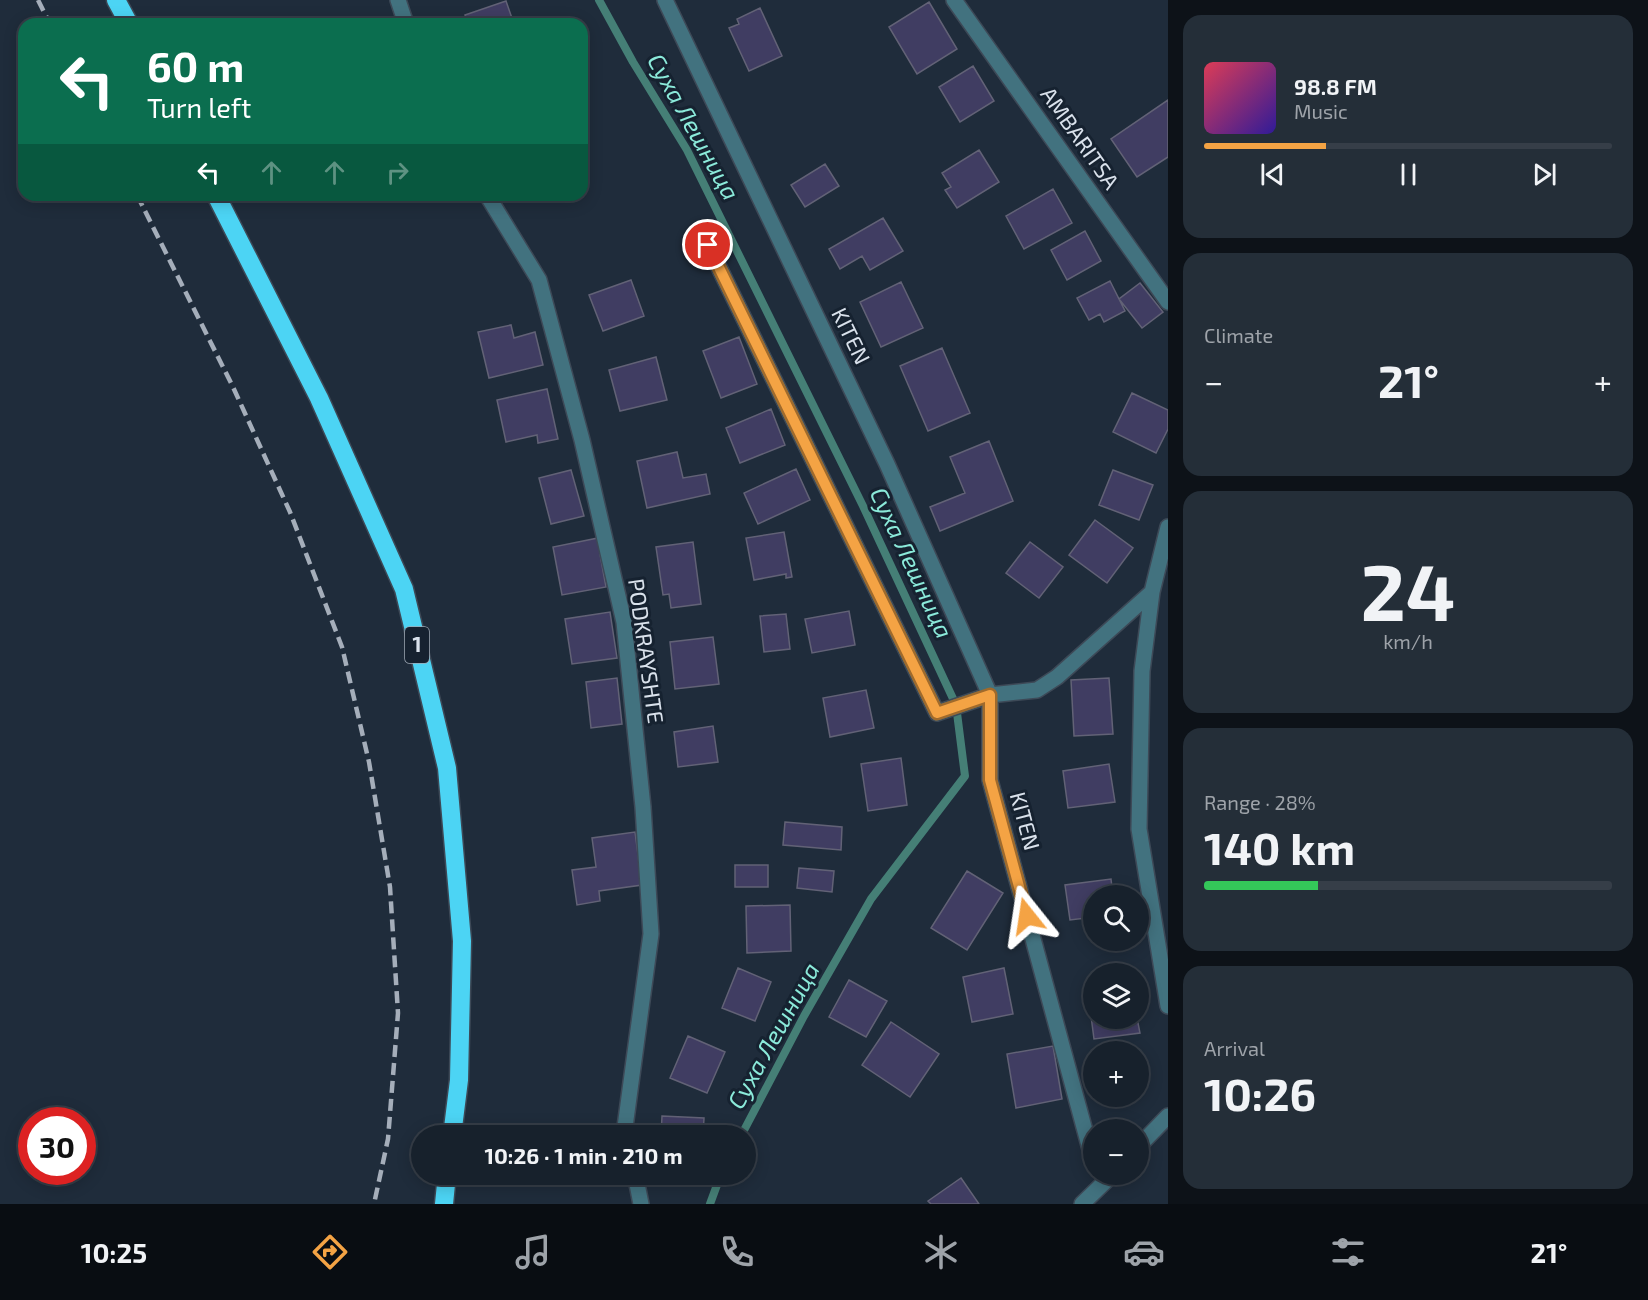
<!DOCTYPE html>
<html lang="en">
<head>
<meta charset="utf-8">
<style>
	body { margin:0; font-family:"Exo 2",sans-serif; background:#242e38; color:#f1f3f6; height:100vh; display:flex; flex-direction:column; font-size:22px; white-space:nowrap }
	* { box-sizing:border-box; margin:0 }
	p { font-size:20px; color:#9ea3a9 }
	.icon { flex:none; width:33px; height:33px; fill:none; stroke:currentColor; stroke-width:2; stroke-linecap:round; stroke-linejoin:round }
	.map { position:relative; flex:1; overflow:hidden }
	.side { display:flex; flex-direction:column; gap:15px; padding:15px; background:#0d1218; width:480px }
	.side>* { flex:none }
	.banner { position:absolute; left:18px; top:18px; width:570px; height:183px; border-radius:18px; box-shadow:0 3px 15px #0003,0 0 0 2px #363e48; background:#0b6e4f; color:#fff; overflow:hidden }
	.buttons { position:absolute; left:1083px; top:885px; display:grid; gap:12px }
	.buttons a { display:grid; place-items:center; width:66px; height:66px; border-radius:50%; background:#17212c; box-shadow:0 3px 15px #0003,0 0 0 2px #363e48; font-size:30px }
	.speed { position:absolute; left:18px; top:1107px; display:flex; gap:12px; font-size:30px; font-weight:700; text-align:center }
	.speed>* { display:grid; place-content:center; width:78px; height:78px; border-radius:50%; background:#17212c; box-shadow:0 3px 15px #0003,0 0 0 2px #363e48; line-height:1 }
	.speed .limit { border:9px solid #d22; background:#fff; color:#111 }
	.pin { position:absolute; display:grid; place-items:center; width:51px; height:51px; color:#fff; margin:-26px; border:3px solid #fff; border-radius:50%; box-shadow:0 2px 6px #0007 }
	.me { position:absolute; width:66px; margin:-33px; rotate:345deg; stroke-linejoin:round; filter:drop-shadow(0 0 4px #0008) }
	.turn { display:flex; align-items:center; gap:21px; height:126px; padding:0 30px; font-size:27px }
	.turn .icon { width:78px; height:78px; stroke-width:2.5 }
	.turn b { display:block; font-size:42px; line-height:51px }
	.lanes { display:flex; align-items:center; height:57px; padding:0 30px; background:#0003; justify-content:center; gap:30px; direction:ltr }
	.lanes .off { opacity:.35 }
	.big { font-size:45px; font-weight:700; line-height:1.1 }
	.side .widget { flex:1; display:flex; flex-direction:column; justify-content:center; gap:9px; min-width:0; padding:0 21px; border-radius:18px; background:#242e38 }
	.side .dial { align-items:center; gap:0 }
	.dial b { font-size:78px; line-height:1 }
	.song { display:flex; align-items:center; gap:18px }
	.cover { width:72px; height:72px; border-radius:9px; background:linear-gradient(135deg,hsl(350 70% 55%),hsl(250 70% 35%)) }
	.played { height:6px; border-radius:3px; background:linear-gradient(90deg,#f4a344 30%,#363e48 30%) }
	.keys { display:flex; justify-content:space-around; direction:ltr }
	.heat { display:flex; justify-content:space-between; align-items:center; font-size:33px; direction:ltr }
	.charge { height:9px; border-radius:4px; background:linear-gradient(90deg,#34c759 28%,#363e48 0) }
	.trip { position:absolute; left:411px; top:1125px; width:345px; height:60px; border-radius:30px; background:#17212c; box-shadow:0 3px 15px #0003,0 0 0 2px #363e48; font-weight:700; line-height:60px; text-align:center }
	.tabs { display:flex; height:96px; justify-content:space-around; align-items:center; background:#090d12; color:#9ea3a9 }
	.tabs .icon { width:42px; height:42px }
	.tabs .active { color:#f4a344 }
	.tabs b { font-size:27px; color:#f1f3f6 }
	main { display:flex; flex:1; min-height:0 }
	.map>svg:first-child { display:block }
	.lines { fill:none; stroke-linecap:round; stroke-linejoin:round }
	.stream { stroke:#457f76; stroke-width:8 }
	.building { fill:#403d62; stroke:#626276; stroke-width:1.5 }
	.minor-casing { stroke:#3d4957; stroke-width:18 }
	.highway-casing { stroke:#3d4957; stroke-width:21 }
	.minor { stroke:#42727f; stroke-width:15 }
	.highway { stroke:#4cd4f4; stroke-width:18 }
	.rail { stroke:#a5aeba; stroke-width:4.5; stroke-dasharray:12 6; stroke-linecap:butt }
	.route-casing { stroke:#9f6a2c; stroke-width:15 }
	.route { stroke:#f4a344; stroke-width:10 }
	.labels { text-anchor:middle; stroke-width:6; stroke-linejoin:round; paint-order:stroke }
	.shield { fill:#162230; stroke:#9fa8b4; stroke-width:1.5 }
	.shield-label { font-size:21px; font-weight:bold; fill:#dae2ec }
	.street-label { font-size:22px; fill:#dae2ec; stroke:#162230 }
	.water-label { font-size:24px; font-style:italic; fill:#8beada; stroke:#162230 }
</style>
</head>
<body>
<main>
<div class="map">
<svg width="1168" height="1204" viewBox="0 0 1168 1204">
	<rect width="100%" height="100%" fill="#1f2c3b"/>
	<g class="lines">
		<path class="stream" d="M 599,0 L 633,62 L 687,150 L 863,506 L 956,705 L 965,776 L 871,899 L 804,1016 L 741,1136
			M 710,1204 L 721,1174"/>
	</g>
	<path class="building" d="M 506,1 L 514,24 L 468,24 L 465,15 Z
		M 929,2 L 957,49 L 917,74 L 889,27 Z
		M 760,8 L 782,56 L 749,71 L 729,28 L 739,24 L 737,19 Z
		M 973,66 L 994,101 L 960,122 L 939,87 Z
		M 1168,100 L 1168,157 L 1137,177 L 1111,139 Z
		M 979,150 L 999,182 L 957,208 L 945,190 L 951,187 L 942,173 Z
		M 825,164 L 839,186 L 805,207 L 791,185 Z
		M 1053,189 L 1072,223 L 1024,249 L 1006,216 Z
		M 883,218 L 903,251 L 870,270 L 862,256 L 840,269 L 829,249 Z
		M 1085,231 L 1101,261 L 1067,280 L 1051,250 Z
		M 631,280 L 644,316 L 603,331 L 589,295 Z
		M 1110,281 L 1125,311 L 1104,322 L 1100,314 L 1089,320 L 1077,298 Z
		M 901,282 L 923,328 L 881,347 L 860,302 Z
		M 1140,283 L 1163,312 L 1142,328 L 1119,299 Z
		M 511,325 L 514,338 L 535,332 L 543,365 L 489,378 L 478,332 Z
		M 739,337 L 757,384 L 721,398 L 703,351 Z
		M 942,348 L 970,413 L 928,431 L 900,366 Z
		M 656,357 L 667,400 L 620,411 L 609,370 Z
		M 547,389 L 558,439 L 538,443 L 537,435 L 506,442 L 497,400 Z
		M 1132,393 L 1168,410 L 1168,429 L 1156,453 L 1113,432 Z
		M 771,409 L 785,445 L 740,463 L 726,428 Z
		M 989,441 L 1013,501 L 940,531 L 930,507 L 965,493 L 950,457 Z
		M 677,452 L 683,478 L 706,474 L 710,494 L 647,508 L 637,461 Z
		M 796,469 L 810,500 L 758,524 L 744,493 Z
		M 571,470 L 584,516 L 551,524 L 539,478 Z
		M 1113,470 L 1153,485 L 1139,520 L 1099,505 Z
		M 1095,520 L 1133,548 L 1107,583 L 1069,555 Z
		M 784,532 L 792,577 L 786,578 L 786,574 L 754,580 L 746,538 Z
		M 603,537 L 606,553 L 600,554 L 606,587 L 562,595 L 553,547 Z
		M 693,542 L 701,604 L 671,608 L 669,594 L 663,595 L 656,547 Z
		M 1030,542 L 1063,567 L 1039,598 L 1006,573 Z
		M 849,611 L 855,645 L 812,653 L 805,619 Z
		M 610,612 L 617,658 L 572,664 L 565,619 Z
		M 786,614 L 790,649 L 764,652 L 760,616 Z
		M 713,637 L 719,684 L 675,689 L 670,642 Z
		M 617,678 L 622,724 L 591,728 L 586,682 Z
		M 1109,678 L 1113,734 L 1074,736 L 1071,680 Z
		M 866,690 L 874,728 L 830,737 L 823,698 Z
		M 713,726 L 718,762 L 678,767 L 674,732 Z
		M 901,758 L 907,805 L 868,811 L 861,764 Z
		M 1109,764 L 1115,802 L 1068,808 L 1063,771 Z
		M 785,822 L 842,827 L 841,850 L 783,845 Z
		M 635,832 L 642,885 L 599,891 L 600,901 L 577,905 L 572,870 L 596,867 L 592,838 Z
		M 735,865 L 768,865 L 768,887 L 735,887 Z
		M 799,868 L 834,871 L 832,892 L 797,888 Z
		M 967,871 L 1003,893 L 967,950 L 931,928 Z
		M 1111,879 L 1113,896 L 1094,896 L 1094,917 L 1070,920 L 1065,885 Z
		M 790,905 L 791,951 L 747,953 L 746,906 Z
		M 738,968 L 771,982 L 755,1021 L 722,1008 Z
		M 1004,968 L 1013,1014 L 972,1022 L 963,977 Z
		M 849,980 L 887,1001 L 866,1037 L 829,1017 Z
		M 1088,993 L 1094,993 L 1094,1018 L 1137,1018 L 1140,1033 L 1094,1039 Z
		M 891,1022 L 939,1054 L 910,1097 L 862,1065 Z
		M 688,1036 L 725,1052 L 707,1093 L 670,1078 Z
		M 1053,1046 L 1062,1099 L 1016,1108 L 1007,1054 Z
		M 662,1116 L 704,1118 L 703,1136 L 661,1136 Z
		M 961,1178 L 979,1204 L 931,1204 L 928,1201 Z"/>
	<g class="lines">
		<g class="minor-casing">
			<path id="minor" d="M 398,0 L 406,24
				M 665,0 L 887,464 L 990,695 L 937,713 L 708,245
				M 954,0 L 1168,302
				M 487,195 L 539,280 L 582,440 L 624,622 L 643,807 L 651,934 L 625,1127 L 627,1136
				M 1168,527 L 1152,592 L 1142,671 L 1139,829 L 1168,1006
				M 1138,1147 L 1168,1116
				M 1094,1164 L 990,780 L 990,695 L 1037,690 L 1057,677 L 1152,592
				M 635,1174 L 641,1204
				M 1082,1204 L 1113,1174"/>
		</g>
		<g class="highway-casing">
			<path id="highway" d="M 116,0 L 129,24
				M 216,195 L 319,398 L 404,589 L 447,768 L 462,941 L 459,1080 L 452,1136
				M 444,1204 L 447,1174"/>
		</g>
		<use href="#minor" class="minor"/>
		<use href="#highway" class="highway"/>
		<path class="rail" d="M 38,0 L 50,24
			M 137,195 L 233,387 L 290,512 L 342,647 L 369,762 L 390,887 L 398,1013 L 388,1139 L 374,1204"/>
	</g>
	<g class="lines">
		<g class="route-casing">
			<path id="route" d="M 708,245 L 937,713 L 990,695 L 990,780 L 1027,916"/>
		</g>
		<use href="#route" class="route"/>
	</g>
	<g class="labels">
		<rect class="shield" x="405" y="627" width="24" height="36" rx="4.5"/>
		<g class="shield-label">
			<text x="417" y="652">1</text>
		</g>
		<g class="street-label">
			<text transform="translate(1080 138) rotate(55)" y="8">AMBARITSA</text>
			<text transform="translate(851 336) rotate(64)" y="8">KITEN</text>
			<text transform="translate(646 651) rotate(82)" y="8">PODKRAYSHTE</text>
			<text transform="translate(1025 821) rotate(75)" y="8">KITEN</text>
		</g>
		<g class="water-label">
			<text transform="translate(693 127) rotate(61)" y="8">Суха Лешница</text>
			<text transform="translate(911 563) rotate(65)" y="8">Суха Лешница</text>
			<text transform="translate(774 1036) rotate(-61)" y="8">Суха Лешница</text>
		</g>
	</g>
</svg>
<div class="buttons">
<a><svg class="icon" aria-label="search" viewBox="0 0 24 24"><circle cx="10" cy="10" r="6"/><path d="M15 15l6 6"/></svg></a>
<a><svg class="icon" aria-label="layers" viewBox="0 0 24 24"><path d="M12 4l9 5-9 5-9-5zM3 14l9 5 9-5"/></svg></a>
<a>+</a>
<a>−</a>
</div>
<div class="speed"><div class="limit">30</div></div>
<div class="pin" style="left:708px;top:245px;background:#d93025"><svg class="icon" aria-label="arrive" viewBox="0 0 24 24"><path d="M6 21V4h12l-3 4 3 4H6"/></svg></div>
<svg class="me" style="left:1027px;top:916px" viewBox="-20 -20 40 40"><path d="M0-17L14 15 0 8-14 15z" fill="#f4a344" stroke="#fff" stroke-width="4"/></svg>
<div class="trip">10:26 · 1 min · 210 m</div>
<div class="banner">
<div class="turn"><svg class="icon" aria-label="left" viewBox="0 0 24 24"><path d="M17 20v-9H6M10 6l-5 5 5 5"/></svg><div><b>60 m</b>Turn left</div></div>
<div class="lanes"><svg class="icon" aria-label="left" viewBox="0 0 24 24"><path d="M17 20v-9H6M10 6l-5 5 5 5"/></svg><svg class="icon off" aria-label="ahead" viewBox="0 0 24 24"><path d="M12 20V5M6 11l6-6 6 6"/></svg><svg class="icon off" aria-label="ahead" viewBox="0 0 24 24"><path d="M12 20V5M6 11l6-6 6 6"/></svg><svg class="icon off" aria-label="right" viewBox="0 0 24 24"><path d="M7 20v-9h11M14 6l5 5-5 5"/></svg></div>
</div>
</div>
<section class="side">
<div class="widget">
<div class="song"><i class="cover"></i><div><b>98.8 FM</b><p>Music</p></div></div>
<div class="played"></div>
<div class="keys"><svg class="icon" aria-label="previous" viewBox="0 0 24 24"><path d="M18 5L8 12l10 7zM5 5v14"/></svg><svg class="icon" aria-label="pause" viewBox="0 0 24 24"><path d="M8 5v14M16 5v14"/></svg><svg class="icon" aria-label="next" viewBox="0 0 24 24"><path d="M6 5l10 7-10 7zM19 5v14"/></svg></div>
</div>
<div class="widget"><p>Climate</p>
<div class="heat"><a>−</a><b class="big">21°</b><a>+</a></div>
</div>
<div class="widget dial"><b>24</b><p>km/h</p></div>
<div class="widget"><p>Range · 28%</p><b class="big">140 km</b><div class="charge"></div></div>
<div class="widget"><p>Arrival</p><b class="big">10:26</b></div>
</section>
</main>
<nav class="tabs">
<b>10:25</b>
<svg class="icon active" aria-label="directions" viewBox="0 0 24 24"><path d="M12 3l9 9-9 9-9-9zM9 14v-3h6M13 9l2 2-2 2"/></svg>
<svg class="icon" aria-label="music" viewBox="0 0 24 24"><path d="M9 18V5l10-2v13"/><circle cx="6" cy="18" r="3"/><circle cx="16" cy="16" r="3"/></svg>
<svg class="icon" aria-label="phone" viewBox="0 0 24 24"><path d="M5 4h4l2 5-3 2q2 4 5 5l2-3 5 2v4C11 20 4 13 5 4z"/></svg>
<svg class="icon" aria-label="climate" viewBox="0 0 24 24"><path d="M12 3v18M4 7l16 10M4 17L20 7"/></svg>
<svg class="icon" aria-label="car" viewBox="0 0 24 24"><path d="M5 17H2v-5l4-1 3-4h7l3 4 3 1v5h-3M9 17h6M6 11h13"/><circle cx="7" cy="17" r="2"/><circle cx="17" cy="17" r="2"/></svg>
<svg class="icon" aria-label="filters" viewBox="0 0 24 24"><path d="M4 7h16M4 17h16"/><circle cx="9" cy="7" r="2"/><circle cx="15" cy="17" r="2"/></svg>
<b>21°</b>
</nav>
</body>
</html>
